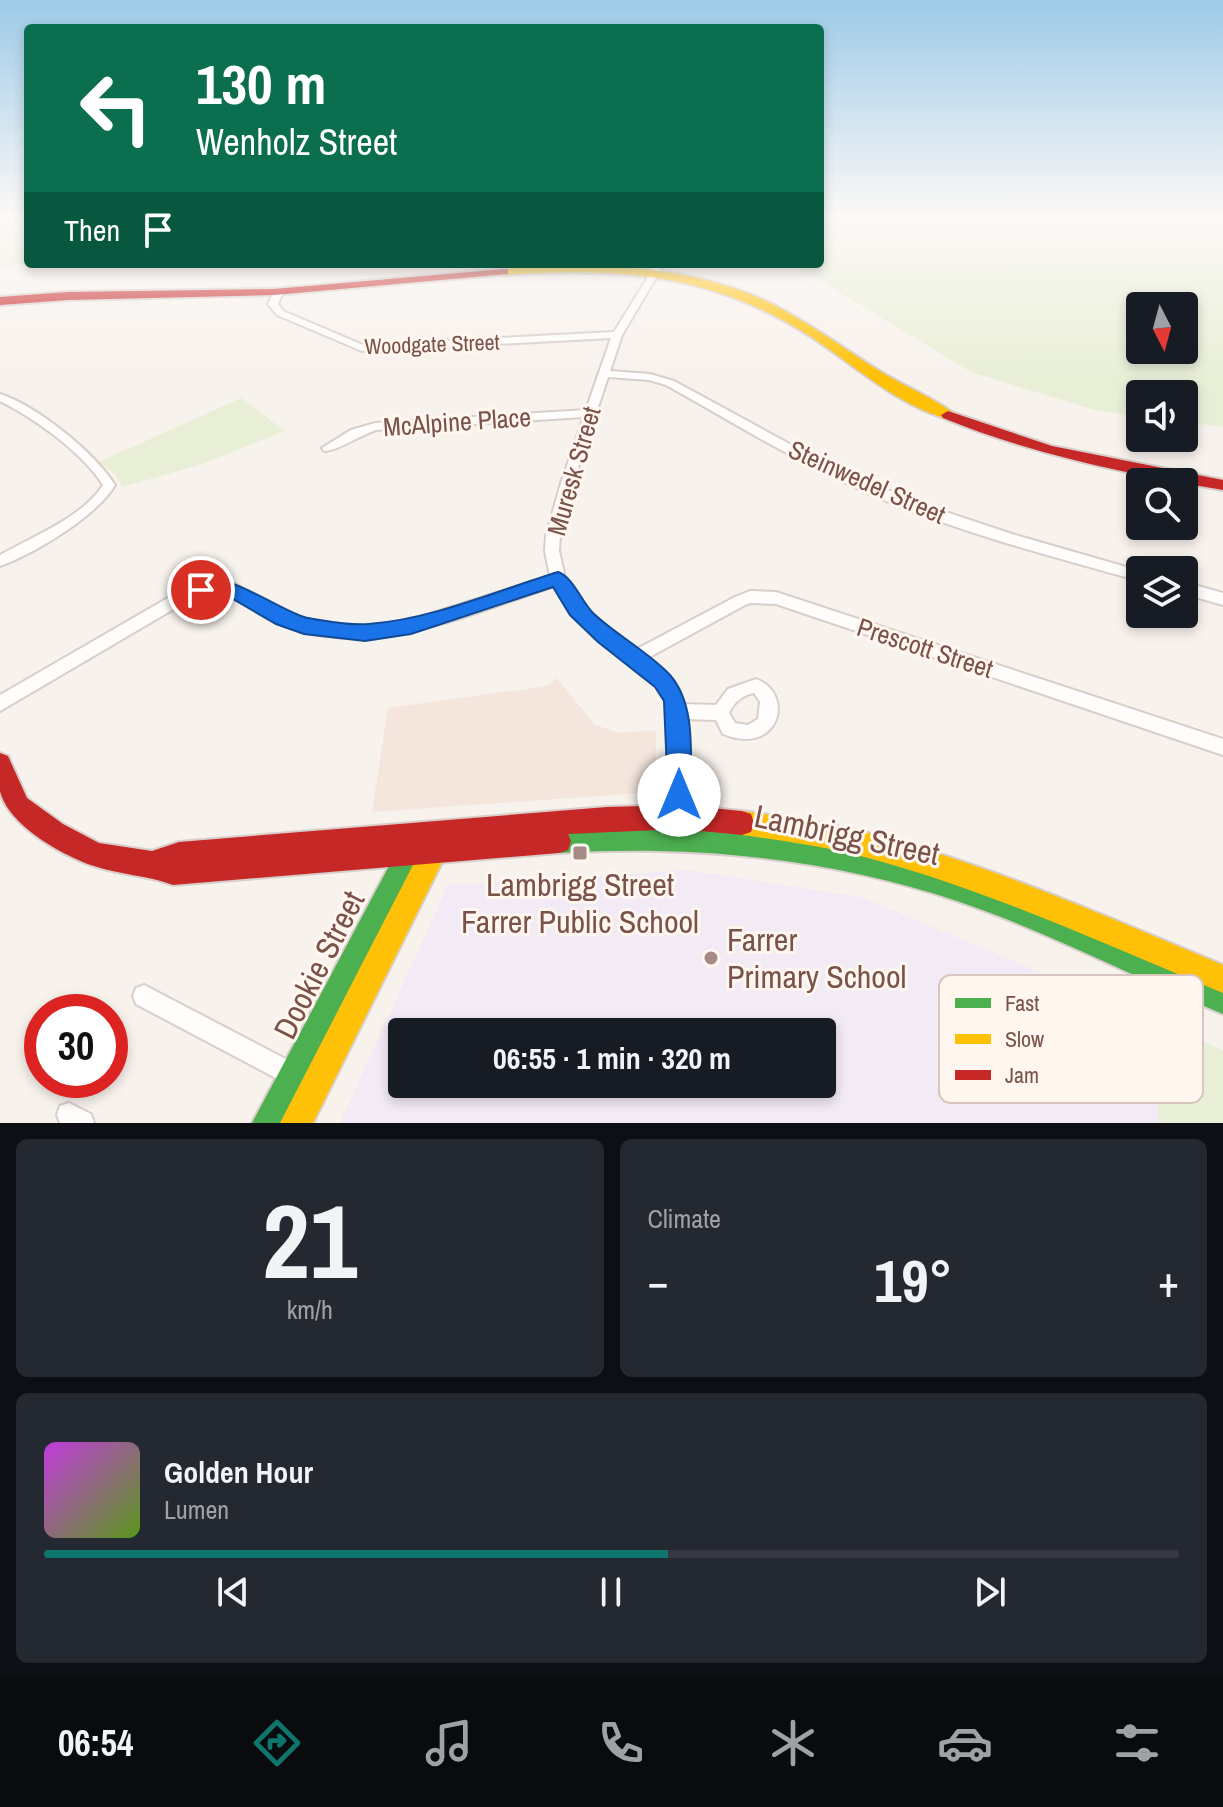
<!DOCTYPE html>
<html lang="en">
<head>
<meta charset="utf-8">
<style>
	body { margin:0; font-family:"Archivo Narrow",sans-serif; background:#242831; color:#f1f3f6; height:100vh; display:flex; flex-direction:column; font-size:30px; white-space:nowrap }
	* { box-sizing:border-box; margin:0 }
	p { font-size:26px; color:#9ea1a6 }
	.icon { flex:none; width:44px; height:44px; fill:none; stroke:currentColor; stroke-width:2; stroke-linecap:round; stroke-linejoin:round }
	.map { position:relative; height:1123px; overflow:hidden }
	.drawer { display:flex; flex-direction:column; gap:16px; padding:16px; background:#0d0f14; flex:1 }
	.drawer>* { flex:none }
	.top-card { position:absolute; left:24px; top:24px; width:800px; height:244px; border-radius:8px; box-shadow:0 4px 12px #0003; background:#0b6e4f; color:#fff; overflow:hidden }
	.needle { width:52px; rotate:174deg }
	.fabs { position:absolute; left:1126px; top:292px; display:grid; gap:16px }
	.fabs a { display:grid; place-items:center; width:72px; height:72px; border-radius:8px; background:#171b24; box-shadow:0 4px 12px #0003; font-size:40px }
	.speed { position:absolute; left:24px; top:994px; display:flex; gap:16px; font-size:40px; font-weight:700; text-align:center }
	.speed>* { display:grid; place-content:center; width:104px; height:104px; border-radius:50%; background:#171b24; box-shadow:0 4px 12px #0003; line-height:1 }
	.speed .limit { border:12px solid #d22; background:#fff; color:#111 }
	.pin { position:absolute; display:grid; place-items:center; width:68px; height:68px; color:#fff; margin:-34px; border:4px solid #fff; border-radius:50%; box-shadow:0 2px 8px #0007 }
	.me { position:absolute; width:88px; margin:-44px; rotate:0deg; stroke-linejoin:round; filter:drop-shadow(0 0 6px #0008) }
	.turn { display:flex; align-items:center; gap:28px; height:168px; padding:0 40px; font-size:36px }
	.turn .icon { width:104px; height:104px; stroke-width:2.5 }
	.turn b { display:block; font-size:56px; line-height:68px }
	.then { display:flex; align-items:center; height:76px; padding:0 40px; background:#0003; gap:16px; font-size:30px }
	.big { font-size:60px; font-weight:700; line-height:1.1 }
	.drawer .widget { flex:1; display:flex; flex-direction:column; justify-content:center; gap:12px; min-width:0; padding:0 28px; border-radius:12px; background:#242831 }
	.drawer .dial { align-items:center; gap:0 }
	.dial b { font-size:104px; line-height:1 }
	.song { display:flex; align-items:center; gap:24px }
	.cover { width:96px; height:96px; border-radius:12px; background:linear-gradient(135deg,hsl(290 70% 55%),hsl(90 70% 35%)) }
	.played { height:8px; border-radius:4px; background:linear-gradient(90deg,#0f766e 55%,#363941 55%) }
	.keys { display:flex; justify-content:space-around; direction:ltr }
	.heat { display:flex; justify-content:space-between; align-items:center; font-size:44px; direction:ltr }
	.drawer .tiles { flex:1; display:grid; gap:16px; grid-template-columns:1fr 1fr }
	.widget:last-child { grid-column:span 2 }
	.trip { position:absolute; left:388px; top:1018px; width:448px; height:80px; border-radius:8px; background:#171b24; box-shadow:0 4px 12px #0003; font-weight:700; line-height:80px; text-align:center }
	.menu { display:flex; height:128px; justify-content:space-around; align-items:center; background:#090b0e; color:#9ea1a6 }
	.menu .icon { width:56px; height:56px }
	.menu .current { color:#0f766e }
	.menu b { font-size:36px; color:#f1f3f6 }
	.map>svg:first-child { display:block }
	.residential { fill:#f4e6dd }
	.education { fill:#f2eaf4; fill-rule:evenodd }
	.green { fill:#e9efd7; fill-rule:evenodd }
	.lines { fill:none; stroke-linecap:round; stroke-linejoin:round }
	.street-casing { stroke:#d8ceca; stroke-width:4 }
	.fast-casing { stroke:#d9ceca; stroke-width:4 }
	.slow-casing { stroke:#d9ceca; stroke-width:4 }
	.jam-casing { stroke:#d9ceca; stroke-width:4 }
	.street { fill:#fefdfc; fill-rule:evenodd }
	.fast { fill:#4caf50; fill-rule:evenodd }
	.slow { fill:#ffc107; fill-rule:evenodd }
	.jam { fill:#c62828; fill-rule:evenodd }
	.route { fill:#1a73e8; stroke:#114b97; stroke-width:2 }
	.poi-dot { fill:#a58b83; stroke:#fff6ef; stroke-width:3 }
	.labels { text-anchor:middle; stroke-width:6; stroke-linejoin:round; paint-order:stroke }
	.far-street-label { font-size:22px; fill:#79534a; stroke:#fff6ef }
	.street-label { font-size:26px; fill:#79534a; stroke:#fff6ef }
	.near-street-label { font-size:32px; fill:#79534a; stroke:#fff6ef }
	.near-poi-label { font-size:32px; fill:#79534a; stroke:#fff6ef }
	.key { fill:#fff6ef; stroke:#d7c5be; stroke-width:2 }
	.key-label { font-size:22px; fill:#79534a }
</style>
</head>
<body>
<div class="map">
<svg width="1223" height="1123" viewBox="0 0 1223 1123">
	<rect width="100%" height="100%" fill="#f8f2ed"/>
	<path class="residential" d="M 557,678 L 595,725 L 620,733 L 656,730 L 656,780 L 653,790 L 643,793 L 372,812 L 388,708 L 547,686 Z"/>
	<path class="education" d="M 687,870 L 861,897 L 1152,1019 L 1159,1123 L 340,1123 L 448,885 ZM 402,1032 L 822,1032 L 822,1084 L 402,1084 Z"/>
	<path class="green" d="M 0,216 L 28,216 L 28,263 L 0,267 Z
		M 820,216 L 1223,216 L 1223,427 L 1184,422 L 1184,394 L 1140,394 L 1140,416 L 1094,410 L 971,372 L 793,264 L 820,264 ZM 1184,306 L 1184,350 L 1140,350 L 1140,306 Z
		M 241,398 L 285,431 L 203,464 L 122,487 L 116,475 L 99,462 Z
		M 1152,1019 L 1223,1050 L 1223,1123 L 1159,1123 Z"/>
	<g class="lines">
		<g class="street-casing">
			<path id="street" d="M 656,264 L 664,264 L 622,335 L 610,371 L 650,374 L 674,381 L 830,466 L 916,502 L 1012,534 L 1140,571 L 1140,581 C 1050,556 958,532 872,495 C 800,464 734,423 666,385 L 649,380 L 608,377 L 573,483 L 560,536 L 559,551 L 565,578 L 582,605 L 635,650 L 735,597 L 750,591 L 776,592 L 1223,739 L 1223,755 L 776,604 L 751,603 L 745,605 L 646,659 C 662,671 679,684 683,704 L 716,705 L 728,689 L 756,679 C 796,694 779,757 723,734 L 716,720 L 685,719 L 688,748 L 689,823 L 687,830 L 680,832 L 673,830 L 671,823 L 670,748 L 666,700 L 656,686 L 600,640 L 572,613 L 555,586 C 474,612 389,653 303,632 C 275,625 250,607 226,593 L 216,593 L 189,600 L 0,711 L 0,695 L 180,591 L 216,581 L 233,583 L 288,614 L 305,620 L 365,627 L 411,620 L 550,576 L 545,551 L 546,536 L 561,483 L 584,417 L 376,430 C 361,435 337,451 324,451 L 322,448 L 351,430 L 375,423 L 586,410 L 611,338 L 362,351 L 277,315 L 268,304 L 275,290 L 281,290 L 283,292 L 278,304 L 283,311 L 363,345 L 614,332 ZM 754,693 L 760,702 L 758,719 L 748,725 L 735,723 L 729,713 C 734,702 743,695 754,693 Z
				M 0,394 C 37,406 94,452 115,485 C 97,516 34,554 0,566 L 0,555 C 32,537 83,517 103,485 C 82,452 34,418 0,401 Z
				M 1184,582 L 1223,593 L 1223,605 L 1184,594 Z
				M 144,985 L 303,1068 L 307,1076 L 303,1084 L 295,1088 L 287,1084 L 136,1004 L 133,996 L 136,988 Z
				M 69,1103 L 91,1114 L 94,1123 L 60,1123 L 57,1115 L 60,1106 Z"/>
		</g>
		<g class="fast-casing">
			<path id="fast" d="M 651,825 C 744,828 834,839 923,865 C 1026,894 1124,943 1223,986 L 1223,1014 C 1135,978 1051,933 960,902 C 830,858 696,845 559,853 L 550,850 L 547,841 L 550,832 L 559,829 Z
				M 413,835 L 422,838 L 425,847 L 422,856 L 352,998 L 285,1123 L 252,1123 L 404,838 Z"/>
		</g>
		<g class="slow-casing">
			<path id="slow" d="M 543,266 C 620,264 695,269 766,301 C 807,321 843,348 881,372 C 900,384 942,402 955,415 L 948,419 C 899,406 855,366 813,338 C 713,273 619,267 504,275 L 498,272 L 504,269 Z
				M 742,811 C 784,817 827,823 868,833 C 991,865 1107,917 1223,965 L 1223,993 C 1106,945 991,891 868,858 C 827,847 784,841 742,835 L 733,832 L 730,823 L 733,814 Z
				M 438,831 L 447,834 L 450,843 L 447,852 L 313,1123 L 280,1123 L 429,834 Z"/>
		</g>
		<g class="jam-casing">
			<path id="jam" d="M 504,269 L 508,270 L 508,274 L 274,295 L 68,300 L 0,305 L 0,297 L 68,292 L 274,289 Z
				M 948,411 L 1052,446 L 1223,480 L 1223,490 C 1129,474 1033,455 943,418 L 941,415 Z
				M 0,753 L 8,756 L 27,798 L 63,824 L 99,843 L 152,851 L 179,842 L 607,807 L 680,805 L 742,811 L 751,814 L 754,823 L 751,832 L 742,835 L 680,829 L 568,834 L 571,841 L 568,850 L 559,853 L 173,885 C 147,875 120,875 94,866 C 63,856 8,825 0,791 C 0,779 0,765 0,753 Z"/>
		</g>
		<use href="#street" class="street"/>
		<use href="#fast" class="fast"/>
		<use href="#slow" class="slow"/>
		<use href="#jam" class="jam"/>
	</g>
	<linearGradient id="sky" x2="0" y2="1"><stop stop-color="#9dcae8"/><stop offset="0.58" stop-color="#fcf9f7"/><stop offset="1" stop-color="#fcf9f7" stop-opacity="0"/></linearGradient>
	<rect width="1223" height="373" fill="url(#sky)"/>
	<path class="route" d="M 558,572 C 572,576 582,602 593,613 C 616,635 650,653 670,675 C 697,706 690,757 691,795 L 688,803 L 679,807 L 671,803 L 668,795 L 664,701 L 655,687 L 598,642 L 570,615 L 553,587 L 411,634 L 365,641 L 304,634 L 276,624 L 226,595 L 201,597 L 192,590 C 211,556 282,614 308,618 C 327,621 350,626 369,624 C 433,619 496,591 558,572 Z"/>
	<g class="poi-dot">
		<rect x="572" y="845" width="16" height="16" rx="4"/>
		<circle cx="711" cy="958" r="8"/>
	</g>
	<g class="labels">
		<g class="far-street-label">
			<text transform="translate(432 344) rotate(-2)" y="8">Woodgate Street</text>
		</g>
		<g class="street-label">
			<text transform="translate(457 422) rotate(-4)" y="9">McAlpine Place</text>
			<text transform="translate(574 471) rotate(-74)" y="9">Muresk Street</text>
			<text transform="translate(867 482) rotate(24)" y="9">Steinwedel Street</text>
			<text transform="translate(925 648) rotate(18)" y="9">Prescott Street</text>
		</g>
		<g class="near-street-label">
			<text transform="translate(847 835) rotate(12)" y="11">Lambrigg Street</text>
			<text transform="translate(319 965) rotate(-63)" y="11">Dookie Street</text>
		</g>
		<g class="near-poi-label">
			<text x="580" y="896">Lambrigg Street<tspan x="580" dy="37">Farrer Public School</tspan></text>
			<text x="727" y="951" text-anchor="start">Farrer<tspan x="727" dy="37">Primary School</tspan></text>
		</g>
	</g>
	<rect x="939" y="975" width="264" height="128" rx="12" class="key"/>
	<rect x="955" y="998" width="36" height="10" fill="#4caf50"/>
	<rect x="955" y="1034" width="36" height="10" fill="#ffc107"/>
	<rect x="955" y="1070" width="36" height="10" fill="#c62828"/>
	<g class="key-label">
		<text x="1005" y="1011">Fast</text>
		<text x="1005" y="1047">Slow</text>
		<text x="1005" y="1083">Jam</text>
	</g>
</svg>
<div class="fabs">
<a><svg class="needle" viewBox="-14 -14 28 28"><path d="M0-13l5 13h-10z" fill="#e53935"/><path d="M0 13l5-13h-10z" fill="#9ea1a6"/></svg></a>
<a><svg class="icon" aria-label="sound" viewBox="0 0 24 24"><path d="M4 9h4l5-4v14l-5-4H4zM17 9q2 3 0 6"/></svg></a>
<a><svg class="icon" aria-label="search" viewBox="0 0 24 24"><circle cx="10" cy="10" r="6"/><path d="M15 15l6 6"/></svg></a>
<a><svg class="icon" aria-label="layers" viewBox="0 0 24 24"><path d="M12 4l9 5-9 5-9-5zM3 14l9 5 9-5"/></svg></a>
</div>
<div class="speed"><div class="limit">30</div></div>
<div class="pin" style="left:201px;top:590px;background:#d93025"><svg class="icon" aria-label="arrive" viewBox="0 0 24 24"><path d="M6 21V4h12l-3 4 3 4H6"/></svg></div>
<svg class="me" style="left:679px;top:795px" viewBox="-20 -20 40 40"><circle r="19" fill="#fff"/><path d="M0-13L10 11 0 6-10 11z" fill="#1a73e8"/></svg>
<div class="trip">06:55 · 1 min · 320 m</div>
<div class="top-card">
<div class="turn"><svg class="icon" aria-label="left" viewBox="0 0 24 24"><path d="M17 20v-9H6M10 6l-5 5 5 5"/></svg><div><b>130 m</b>Wenholz Street</div></div>
<div class="then">Then<svg class="icon" aria-label="arrive" viewBox="0 0 24 24"><path d="M6 21V4h12l-3 4 3 4H6"/></svg></div>
</div>
</div>
<section class="drawer">
<div class="tiles">
<div class="widget dial"><b>21</b><p>km/h</p></div>
<div class="widget"><p>Climate</p>
<div class="heat"><a>−</a><b class="big">19°</b><a>+</a></div>
</div>
<div class="widget">
<div class="song"><i class="cover"></i><div><b>Golden Hour</b><p>Lumen</p></div></div>
<div class="played"></div>
<div class="keys"><svg class="icon" aria-label="previous" viewBox="0 0 24 24"><path d="M18 5L8 12l10 7zM5 5v14"/></svg><svg class="icon" aria-label="pause" viewBox="0 0 24 24"><path d="M8 5v14M16 5v14"/></svg><svg class="icon" aria-label="next" viewBox="0 0 24 24"><path d="M6 5l10 7-10 7zM19 5v14"/></svg></div>
</div>
</div>
</section>
<nav class="menu">
<b>06:54</b>
<svg class="icon current" aria-label="directions" viewBox="0 0 24 24"><path d="M12 3l9 9-9 9-9-9zM9 14v-3h6M13 9l2 2-2 2"/></svg>
<svg class="icon" aria-label="music" viewBox="0 0 24 24"><path d="M9 18V5l10-2v13"/><circle cx="6" cy="18" r="3"/><circle cx="16" cy="16" r="3"/></svg>
<svg class="icon" aria-label="phone" viewBox="0 0 24 24"><path d="M5 4h4l2 5-3 2q2 4 5 5l2-3 5 2v4C11 20 4 13 5 4z"/></svg>
<svg class="icon" aria-label="climate" viewBox="0 0 24 24"><path d="M12 3v18M4 7l16 10M4 17L20 7"/></svg>
<svg class="icon" aria-label="car" viewBox="0 0 24 24"><path d="M5 17H2v-5l4-1 3-4h7l3 4 3 1v5h-3M9 17h6M6 11h13"/><circle cx="7" cy="17" r="2"/><circle cx="17" cy="17" r="2"/></svg>
<svg class="icon" aria-label="filters" viewBox="0 0 24 24"><path d="M4 7h16M4 17h16"/><circle cx="9" cy="7" r="2"/><circle cx="15" cy="17" r="2"/></svg>
</nav>
</body>
</html>
